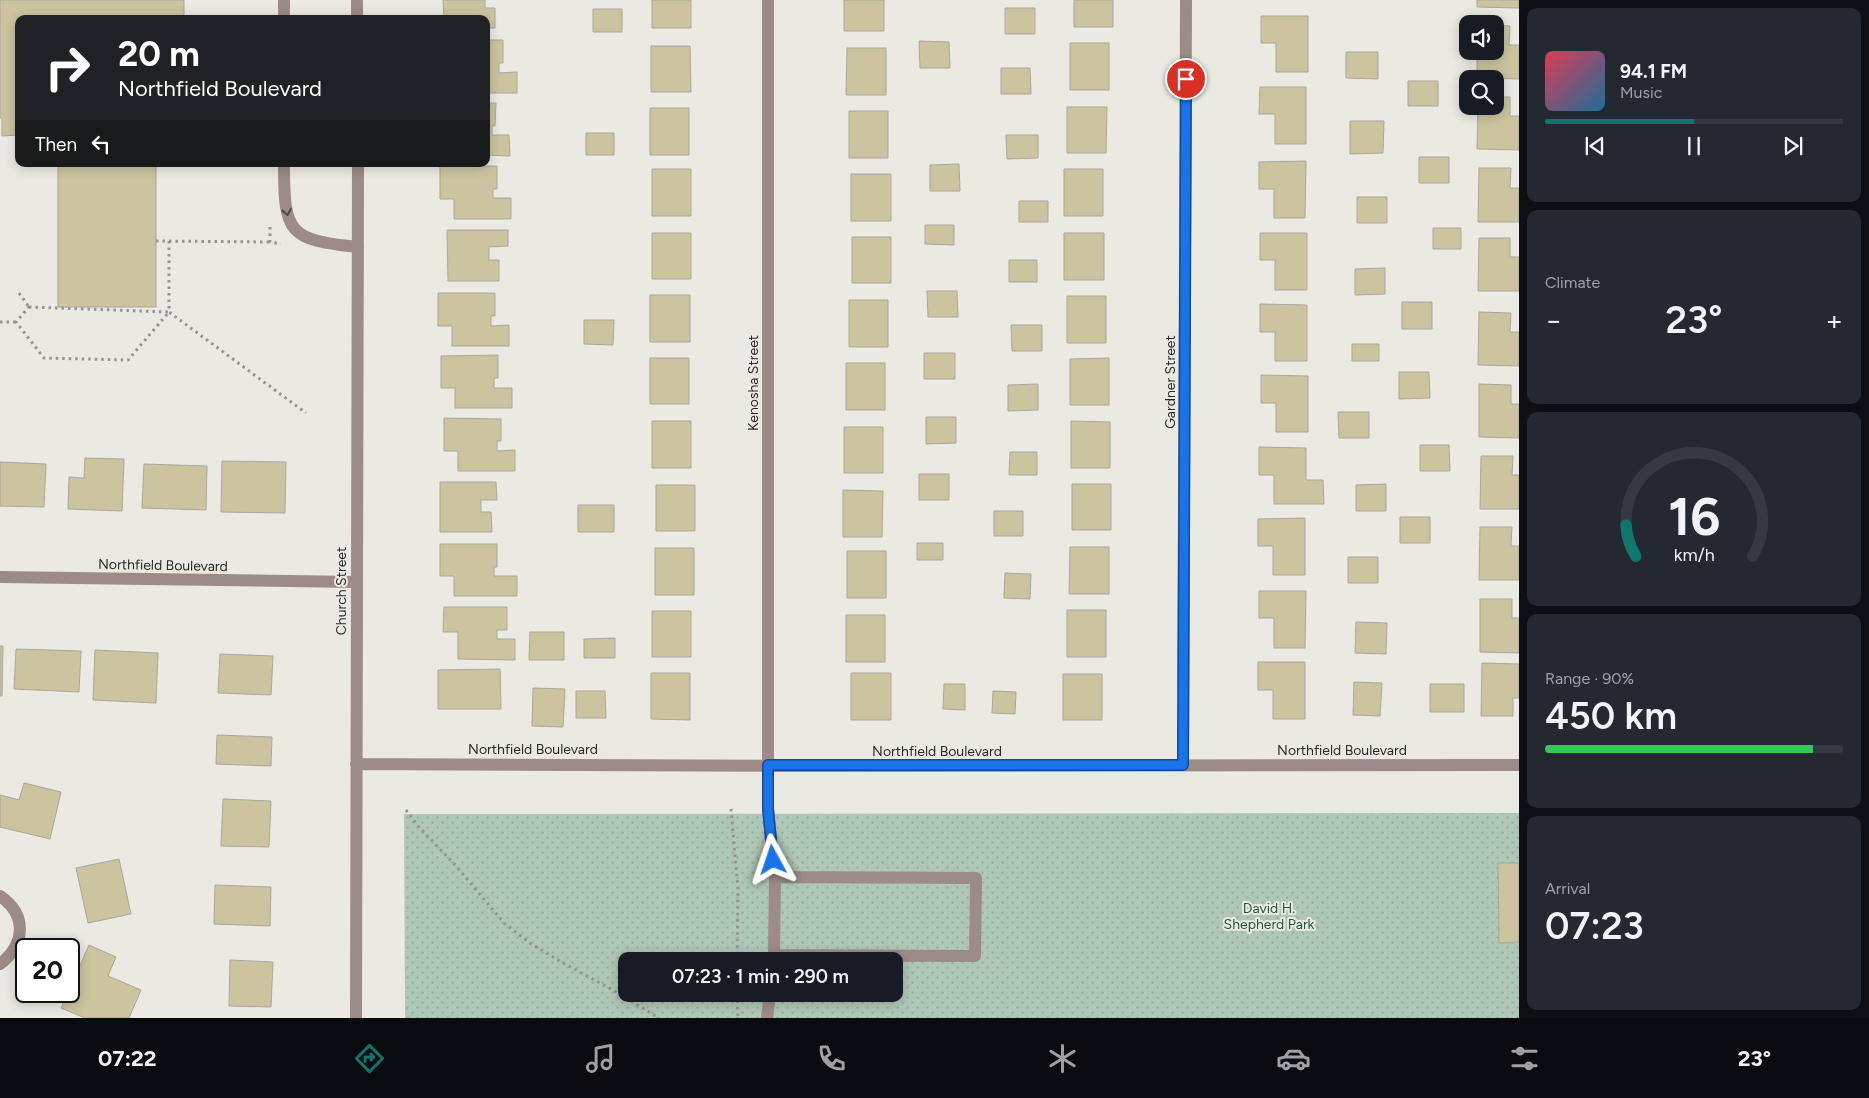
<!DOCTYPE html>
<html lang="en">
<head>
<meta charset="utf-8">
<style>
	body { margin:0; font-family:Figtree,sans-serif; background:#242831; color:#f1f3f6; height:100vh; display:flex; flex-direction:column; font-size:19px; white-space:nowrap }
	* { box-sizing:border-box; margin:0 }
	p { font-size:16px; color:#9ea1a6 }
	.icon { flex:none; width:28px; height:28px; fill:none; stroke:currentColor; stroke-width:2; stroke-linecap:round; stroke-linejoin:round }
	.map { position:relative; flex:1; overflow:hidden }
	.panel { display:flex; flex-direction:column; gap:8px; padding:8px; background:#0d0f14; width:350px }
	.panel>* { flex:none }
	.banner { position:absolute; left:15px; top:15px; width:475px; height:152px; border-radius:10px; box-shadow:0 2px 12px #0003; background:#202124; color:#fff; overflow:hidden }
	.controls { position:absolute; left:1459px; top:15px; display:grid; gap:10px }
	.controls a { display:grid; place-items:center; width:45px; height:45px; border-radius:10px; background:#171b24; box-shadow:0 2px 12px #0003; font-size:25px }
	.speed { position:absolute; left:15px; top:938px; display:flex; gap:10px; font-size:25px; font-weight:700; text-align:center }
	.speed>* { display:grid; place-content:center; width:65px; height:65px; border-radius:50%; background:#171b24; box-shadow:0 2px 12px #0003; line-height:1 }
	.speed .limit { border:2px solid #111; border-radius:8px; background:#fff; color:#111 }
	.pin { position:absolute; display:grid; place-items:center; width:42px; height:42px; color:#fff; margin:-21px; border:2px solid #fff; border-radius:50%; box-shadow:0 1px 5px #0007 }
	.me { position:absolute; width:55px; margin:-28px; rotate:355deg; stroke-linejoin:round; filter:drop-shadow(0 0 4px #0008) }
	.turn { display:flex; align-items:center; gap:18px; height:105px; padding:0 20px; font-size:22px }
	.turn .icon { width:65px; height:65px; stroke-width:2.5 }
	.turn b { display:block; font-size:35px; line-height:42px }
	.then { display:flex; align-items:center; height:48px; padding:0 20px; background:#0003; gap:10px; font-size:19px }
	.big { font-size:38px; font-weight:600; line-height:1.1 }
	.panel .card { flex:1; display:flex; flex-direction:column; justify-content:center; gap:8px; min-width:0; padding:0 18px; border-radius:10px; background:#242831 }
	.panel .dial { align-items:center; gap:0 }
	.dial svg { height:130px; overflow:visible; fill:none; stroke:#363941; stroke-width:7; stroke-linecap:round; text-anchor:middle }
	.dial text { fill:#f1f3f6; stroke:none }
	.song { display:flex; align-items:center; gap:15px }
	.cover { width:60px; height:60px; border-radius:8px; background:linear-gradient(135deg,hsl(350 70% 55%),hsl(200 70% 35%)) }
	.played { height:5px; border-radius:2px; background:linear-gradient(90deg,#0f766e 50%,#363941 50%) }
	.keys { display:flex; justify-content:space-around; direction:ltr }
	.heat { display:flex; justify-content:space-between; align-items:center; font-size:28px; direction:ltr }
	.charge { height:8px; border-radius:4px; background:linear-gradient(90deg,#34c759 90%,#363941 0) }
	.trip { position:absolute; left:618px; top:952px; width:285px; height:50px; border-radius:10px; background:#171b24; box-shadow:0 2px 12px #0003; font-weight:600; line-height:50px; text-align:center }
	.dock { display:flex; height:80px; justify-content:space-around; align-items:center; background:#090b0e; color:#9ea1a6 }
	.dock .icon { width:35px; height:35px }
	.dock .active { color:#0f766e }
	.dock b { font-size:22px; color:#f1f3f6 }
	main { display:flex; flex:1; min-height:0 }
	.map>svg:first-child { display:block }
	.green { fill:url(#green-dots); fill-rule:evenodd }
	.building { fill:#cbc49f; stroke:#a8a79f }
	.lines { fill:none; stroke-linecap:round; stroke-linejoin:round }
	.path { stroke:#95948e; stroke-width:3; stroke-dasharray:2.5 4; stroke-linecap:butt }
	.minor { stroke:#9c8b86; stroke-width:12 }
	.oneway { stroke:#514b47 }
	.route-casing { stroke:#114b97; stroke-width:12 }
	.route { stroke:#1a73e8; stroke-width:9 }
	.labels { text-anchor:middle; stroke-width:4; stroke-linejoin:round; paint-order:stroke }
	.street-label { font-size:14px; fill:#282825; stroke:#ebeae2 }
	.park-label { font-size:14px; fill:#205837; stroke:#ebeae2 }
</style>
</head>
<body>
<main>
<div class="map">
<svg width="1519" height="1018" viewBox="0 0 1519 1018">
	<defs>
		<pattern id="green-dots" width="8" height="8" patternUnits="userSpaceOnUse" patternTransform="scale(1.25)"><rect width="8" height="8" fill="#afc7b6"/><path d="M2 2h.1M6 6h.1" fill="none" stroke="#97ab9c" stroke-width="1.8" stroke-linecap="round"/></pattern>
	</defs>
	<rect width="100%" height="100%" fill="#ebeae2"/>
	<path class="green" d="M 1519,813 L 1519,1018 L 405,1018 L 404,814 ZM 626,961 L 894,961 L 894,994 L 626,994 Z"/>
	<path class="building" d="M 0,0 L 184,0 L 184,19 L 86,19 L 86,16 L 26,17 L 26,19 L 19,19 L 19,135 L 2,136 L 2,118 L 0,118 Z
		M 443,0 L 485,0 L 485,8 L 495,8 L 495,28 L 486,28 L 486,19 L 444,19 Z
		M 652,0 L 691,0 L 691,28 L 652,28 Z
		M 844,0 L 884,0 L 884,31 L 844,31 Z
		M 1074,0 L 1113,0 L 1113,27 L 1074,27 Z
		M 1477,0 L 1519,0 L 1519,8 L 1477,7 Z
		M 1005,8 L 1035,8 L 1035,34 L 1005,34 Z
		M 593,9 L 622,9 L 622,32 L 593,32 Z
		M 1261,16 L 1308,16 L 1308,72 L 1276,72 L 1276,43 L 1261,43 Z
		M 1495,25 L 1510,26 L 1509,45 L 1519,45 L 1519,79 L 1477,78 L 1477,51 L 1495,51 Z
		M 486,40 L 503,40 L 503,63 L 499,63 L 499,73 L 517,72 L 517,93 L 486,93 Z
		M 919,41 L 949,42 L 950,68 L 920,68 Z
		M 1070,43 L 1109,43 L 1109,90 L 1070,90 Z
		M 651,46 L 690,46 L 691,92 L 651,92 Z
		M 847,48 L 886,48 L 886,95 L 846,95 Z
		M 1346,52 L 1378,52 L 1378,79 L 1346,78 Z
		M 1001,68 L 1030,68 L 1031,94 L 1001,94 Z
		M 1408,81 L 1438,81 L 1438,106 L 1408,106 Z
		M 1260,87 L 1306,87 L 1306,144 L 1275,144 L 1275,114 L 1259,114 Z
		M 1495,97 L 1510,97 L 1510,116 L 1519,116 L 1519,150 L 1477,149 L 1478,106 L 1495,106 Z
		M 486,103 L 496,103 L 495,126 L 492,126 L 492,135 L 509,135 L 510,156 L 486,155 Z
		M 1067,107 L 1107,107 L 1106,153 L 1067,153 Z
		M 650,108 L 689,108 L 689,155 L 650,155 Z
		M 849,111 L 888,111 L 888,158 L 849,158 Z
		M 1350,121 L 1384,121 L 1383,153 L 1350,154 Z
		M 586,133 L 614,133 L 614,155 L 586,155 Z
		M 1006,135 L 1038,135 L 1038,158 L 1007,159 Z
		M 1419,157 L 1449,157 L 1449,183 L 1419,183 Z
		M 1306,161 L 1305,218 L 1274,218 L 1274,189 L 1259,189 L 1259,162 Z
		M 58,164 L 156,164 L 156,307 L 58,307 Z
		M 959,164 L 960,191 L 930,191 L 930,165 Z
		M 440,166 L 497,166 L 497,189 L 493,189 L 493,198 L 511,198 L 511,219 L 454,219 L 454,199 L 440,199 Z
		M 1479,168 L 1511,168 L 1510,188 L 1519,188 L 1519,222 L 1478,222 Z
		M 652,169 L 691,169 L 691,216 L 652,216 Z
		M 1064,169 L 1103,169 L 1103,216 L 1064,216 Z
		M 851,174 L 891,174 L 891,221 L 851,221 Z
		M 1357,197 L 1387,197 L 1387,223 L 1357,223 Z
		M 1019,201 L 1048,201 L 1048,222 L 1019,222 Z
		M 925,225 L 954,225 L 954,245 L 925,244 Z
		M 1433,228 L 1461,228 L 1461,249 L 1433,249 Z
		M 447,230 L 508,230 L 508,246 L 489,247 L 489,260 L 499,260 L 499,281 L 448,281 Z
		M 652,233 L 691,233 L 691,279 L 652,279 Z
		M 1064,233 L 1104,233 L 1104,280 L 1064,280 Z
		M 1260,233 L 1307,233 L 1307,290 L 1275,290 L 1275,260 L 1260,260 Z
		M 852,237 L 891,237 L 891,283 L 852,283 Z
		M 1479,238 L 1510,238 L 1510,257 L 1519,257 L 1519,291 L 1478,291 Z
		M 1009,260 L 1037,260 L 1037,282 L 1009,282 Z
		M 1385,268 L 1385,294 L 1355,295 L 1355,269 Z
		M 927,291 L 957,291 L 958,317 L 928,317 Z
		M 438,293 L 495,293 L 495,316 L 491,316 L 491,326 L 509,325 L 509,346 L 452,346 L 452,326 L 438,326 Z
		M 650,295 L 690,295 L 690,342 L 650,342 Z
		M 1067,296 L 1106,296 L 1106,343 L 1067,343 Z
		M 849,300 L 888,300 L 888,347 L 849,347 Z
		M 1402,302 L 1432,302 L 1432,329 L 1402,329 Z
		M 1260,304 L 1307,305 L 1307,361 L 1275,361 L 1275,332 L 1260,332 Z
		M 1479,312 L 1511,313 L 1510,332 L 1519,332 L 1519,366 L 1478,365 Z
		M 584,320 L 614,320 L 613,345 L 584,344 Z
		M 1011,325 L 1042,325 L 1042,351 L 1012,351 Z
		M 1352,344 L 1379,344 L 1379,361 L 1352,361 Z
		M 924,353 L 955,353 L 955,379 L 924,379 Z
		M 498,355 L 498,378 L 494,378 L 494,388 L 512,388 L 512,408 L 455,408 L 455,388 L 441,388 L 441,356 Z
		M 650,358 L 689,358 L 689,404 L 650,404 Z
		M 1109,358 L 1109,405 L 1070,405 L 1070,359 Z
		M 846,363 L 885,363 L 885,410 L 846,410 Z
		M 1399,372 L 1429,372 L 1430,398 L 1399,399 Z
		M 1261,375 L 1308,376 L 1308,432 L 1276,432 L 1276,403 L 1261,403 Z
		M 1038,384 L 1038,410 L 1008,411 L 1008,385 Z
		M 1479,384 L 1511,385 L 1511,404 L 1519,404 L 1519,438 L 1479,437 Z
		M 1338,412 L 1369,412 L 1369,438 L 1339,438 Z
		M 926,417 L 956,417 L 956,443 L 926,444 Z
		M 444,418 L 501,419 L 501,441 L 497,441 L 497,451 L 515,450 L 515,471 L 458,471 L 458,451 L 444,451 Z
		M 652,421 L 691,421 L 691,468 L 652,468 Z
		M 1071,421 L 1110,422 L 1110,468 L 1071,468 Z
		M 844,427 L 883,427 L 883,473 L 844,473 Z
		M 1420,445 L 1449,445 L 1450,471 L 1420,471 Z
		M 1259,447 L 1306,448 L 1306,480 L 1323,480 L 1324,504 L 1274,504 L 1274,475 L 1259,475 Z
		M 1010,452 L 1037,452 L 1037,475 L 1009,475 Z
		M 1481,456 L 1513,456 L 1512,475 L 1519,475 L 1519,509 L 1480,509 Z
		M 85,458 L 124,459 L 122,511 L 68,509 L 69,477 L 84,478 Z
		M 222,461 L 286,462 L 285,513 L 221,512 Z
		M 0,462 L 46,464 L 44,507 L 0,506 Z
		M 144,464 L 207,466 L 206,510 L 142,508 Z
		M 919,474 L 949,474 L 949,500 L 919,500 Z
		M 440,482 L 496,482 L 497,500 L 481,500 L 481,512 L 491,512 L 492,532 L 440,532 Z
		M 1072,484 L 1111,484 L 1111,530 L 1072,530 Z
		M 1386,484 L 1386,511 L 1356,511 L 1356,485 Z
		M 656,485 L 695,485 L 695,531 L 656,531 Z
		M 843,490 L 883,491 L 882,537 L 843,537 Z
		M 578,505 L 614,505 L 614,532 L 578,532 Z
		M 994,511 L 1023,511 L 1023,536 L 994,536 Z
		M 1400,517 L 1430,517 L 1430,543 L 1400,543 Z
		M 1305,518 L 1305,575 L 1273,575 L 1273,546 L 1258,546 L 1258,519 Z
		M 1480,527 L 1512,527 L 1511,546 L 1519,546 L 1519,580 L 1479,580 Z
		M 917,543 L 943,543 L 943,560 L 917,560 Z
		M 440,544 L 497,544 L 497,567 L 494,567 L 494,576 L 517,576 L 517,596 L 454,596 L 454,576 L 440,576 Z
		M 1070,547 L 1109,547 L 1109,594 L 1069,594 Z
		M 655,548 L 694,548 L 694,595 L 655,595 Z
		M 847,551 L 886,551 L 886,598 L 847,598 Z
		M 1348,557 L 1378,557 L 1378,583 L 1348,583 Z
		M 1005,573 L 1031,574 L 1030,599 L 1004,598 Z
		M 1259,591 L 1306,591 L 1305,648 L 1274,648 L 1274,618 L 1259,618 Z
		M 1480,599 L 1512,599 L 1512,618 L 1519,618 L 1519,653 L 1480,652 Z
		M 444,607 L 507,607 L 507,630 L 497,630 L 497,639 L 515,639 L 515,660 L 458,659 L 458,632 L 443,632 Z
		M 1067,610 L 1106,610 L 1106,657 L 1067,657 Z
		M 652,611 L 691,611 L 691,657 L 652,657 Z
		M 846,615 L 885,615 L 885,662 L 846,662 Z
		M 1356,622 L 1387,623 L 1386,654 L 1355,653 Z
		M 530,632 L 564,632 L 564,660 L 529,660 Z
		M 615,638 L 615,658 L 584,658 L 584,639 Z
		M 0,646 L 3,646 L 2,696 L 0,696 Z
		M 16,649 L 81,651 L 79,692 L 14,689 Z
		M 95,650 L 158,653 L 156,703 L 93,700 Z
		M 220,654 L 273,656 L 271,695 L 218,693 Z
		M 1258,662 L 1305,662 L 1305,719 L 1273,719 L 1273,690 L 1258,690 Z
		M 1482,663 L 1519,664 L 1519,698 L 1513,698 L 1513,716 L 1481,716 Z
		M 500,669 L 501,709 L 438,709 L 438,670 Z
		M 651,673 L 690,673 L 690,720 L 651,719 Z
		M 851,673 L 891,673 L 891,720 L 851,720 Z
		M 1063,674 L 1102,674 L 1102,720 L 1063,720 Z
		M 1354,682 L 1382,683 L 1380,716 L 1353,715 Z
		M 944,684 L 965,684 L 965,710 L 943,709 Z
		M 1430,684 L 1464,684 L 1464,712 L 1430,712 Z
		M 533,688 L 565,689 L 563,727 L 532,726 Z
		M 576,691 L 605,691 L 606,718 L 576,718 Z
		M 993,691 L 1016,692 L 1015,714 L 992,713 Z
		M 217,735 L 272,737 L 271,766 L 216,764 Z
		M 24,783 L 61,792 L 50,839 L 0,827 L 0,795 L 19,800 Z
		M 223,799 L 271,801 L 269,847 L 221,846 Z
		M 119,859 L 131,914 L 88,923 L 76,868 Z
		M 1498,863 L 1519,863 L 1519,942 L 1499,943 Z
		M 215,885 L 271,887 L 270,926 L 214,924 Z
		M 89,945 L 116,957 L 108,976 L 141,990 L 129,1018 L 85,1018 L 61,1008 Z
		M 230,960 L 273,962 L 271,1007 L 229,1006 Z"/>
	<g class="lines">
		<path class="path" d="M 270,227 L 270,242 L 281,244
			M 156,241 L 270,242
			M 169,241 L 169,312 L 306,413
			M 19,293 L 29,307
			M 29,307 L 169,312 L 128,360 L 44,358 L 16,322 Z
			M 0,322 L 16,322
			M 731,809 L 738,889 L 737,961
			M 406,810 L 419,827 L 456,866 L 504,923 L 530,943 L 563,963 L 611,989 L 659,1018
			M 737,956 L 754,956
			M 737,994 L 738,1018"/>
		<path class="minor" d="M 284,0 L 284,19
			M 357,0 L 357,19
			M 768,0 L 768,809 L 775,877 L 976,878 L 975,956 L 774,955 L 775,877
			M 284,164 C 284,233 288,240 358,247
			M 0,577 L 356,582
			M 356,764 L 811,766 L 1519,765
			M 1183,765 L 1186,0
			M 0,896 C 28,915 25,945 0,964
			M 356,1018 L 358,164
			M 767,1018 L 770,994"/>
	</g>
	<defs><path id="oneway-chevron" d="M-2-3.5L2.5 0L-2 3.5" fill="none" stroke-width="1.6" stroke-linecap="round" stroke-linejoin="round" transform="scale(1.25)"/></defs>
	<use class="oneway" href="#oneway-chevron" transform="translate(287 212) rotate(79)"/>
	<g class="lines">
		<g class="route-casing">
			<path id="route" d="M 773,860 L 768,809 L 768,765 L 1183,765 L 1186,79"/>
		</g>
		<use href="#route" class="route"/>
	</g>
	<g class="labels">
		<g class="street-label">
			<text transform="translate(1170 382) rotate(-90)" y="5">Gardner Street</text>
			<text transform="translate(753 383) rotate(-90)" y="5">Kenosha Street</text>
			<text transform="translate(163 565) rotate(1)" y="5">Northfield Boulevard</text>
			<text transform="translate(341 591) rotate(-90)" y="5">Church Street</text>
			<text x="533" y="754">Northfield Boulevard</text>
			<text x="1342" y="755">Northfield Boulevard</text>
			<text x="937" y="756">Northfield Boulevard</text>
		</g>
		<g class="park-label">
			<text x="1269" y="913">David H.<tspan x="1269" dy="16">Shepherd Park</tspan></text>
		</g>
	</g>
</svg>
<div class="controls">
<a><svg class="icon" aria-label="sound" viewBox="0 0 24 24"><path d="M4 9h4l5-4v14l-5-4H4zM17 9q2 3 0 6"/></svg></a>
<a><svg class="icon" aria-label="search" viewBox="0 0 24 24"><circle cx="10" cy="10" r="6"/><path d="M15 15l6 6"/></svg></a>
</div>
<div class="speed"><div class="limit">20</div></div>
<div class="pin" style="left:1186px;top:79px;background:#d93025"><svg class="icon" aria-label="arrive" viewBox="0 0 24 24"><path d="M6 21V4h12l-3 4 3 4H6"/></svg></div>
<svg class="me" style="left:773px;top:860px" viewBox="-20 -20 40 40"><path d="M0-17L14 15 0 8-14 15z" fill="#1a73e8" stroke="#fff" stroke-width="4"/></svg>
<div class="trip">07:23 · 1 min · 290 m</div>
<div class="banner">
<div class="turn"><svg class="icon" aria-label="right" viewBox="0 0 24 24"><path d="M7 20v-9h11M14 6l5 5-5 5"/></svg><div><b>20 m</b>Northfield Boulevard</div></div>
<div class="then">Then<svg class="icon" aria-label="left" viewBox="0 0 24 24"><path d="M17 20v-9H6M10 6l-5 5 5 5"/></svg></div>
</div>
</div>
<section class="panel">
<div class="card">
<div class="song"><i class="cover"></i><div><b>94.1 FM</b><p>Music</p></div></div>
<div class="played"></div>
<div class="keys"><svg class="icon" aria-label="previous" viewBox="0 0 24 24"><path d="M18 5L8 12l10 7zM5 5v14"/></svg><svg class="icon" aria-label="pause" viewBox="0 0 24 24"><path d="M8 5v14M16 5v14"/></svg><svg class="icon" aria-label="next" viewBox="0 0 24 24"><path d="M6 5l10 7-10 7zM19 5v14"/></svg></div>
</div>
<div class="card"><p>Climate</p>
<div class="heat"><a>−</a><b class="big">23°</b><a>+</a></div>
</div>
<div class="card dial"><svg viewBox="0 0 100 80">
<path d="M14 69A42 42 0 1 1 86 69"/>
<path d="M14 69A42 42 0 0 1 8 50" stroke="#0f766e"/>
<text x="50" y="56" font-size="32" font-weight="700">16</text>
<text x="50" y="72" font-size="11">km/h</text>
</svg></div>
<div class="card"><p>Range · 90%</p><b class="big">450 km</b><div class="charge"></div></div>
<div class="card"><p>Arrival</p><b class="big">07:23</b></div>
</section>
</main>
<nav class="dock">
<b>07:22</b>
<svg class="icon active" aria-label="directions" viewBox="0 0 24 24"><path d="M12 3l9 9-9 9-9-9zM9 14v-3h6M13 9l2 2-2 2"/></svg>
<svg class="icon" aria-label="music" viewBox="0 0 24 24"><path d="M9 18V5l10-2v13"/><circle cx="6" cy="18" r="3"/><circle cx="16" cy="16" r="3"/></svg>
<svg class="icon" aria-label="phone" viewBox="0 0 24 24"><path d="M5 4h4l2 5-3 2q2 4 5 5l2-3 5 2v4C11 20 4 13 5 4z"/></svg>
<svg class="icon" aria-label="climate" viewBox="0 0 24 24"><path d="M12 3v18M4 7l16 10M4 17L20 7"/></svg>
<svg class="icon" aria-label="car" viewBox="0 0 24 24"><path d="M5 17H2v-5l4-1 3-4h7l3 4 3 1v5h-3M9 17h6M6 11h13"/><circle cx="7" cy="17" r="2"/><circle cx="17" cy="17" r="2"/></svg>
<svg class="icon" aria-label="filters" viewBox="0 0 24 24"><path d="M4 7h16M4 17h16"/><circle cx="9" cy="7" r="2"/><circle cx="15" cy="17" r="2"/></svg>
<b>23°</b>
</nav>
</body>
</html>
